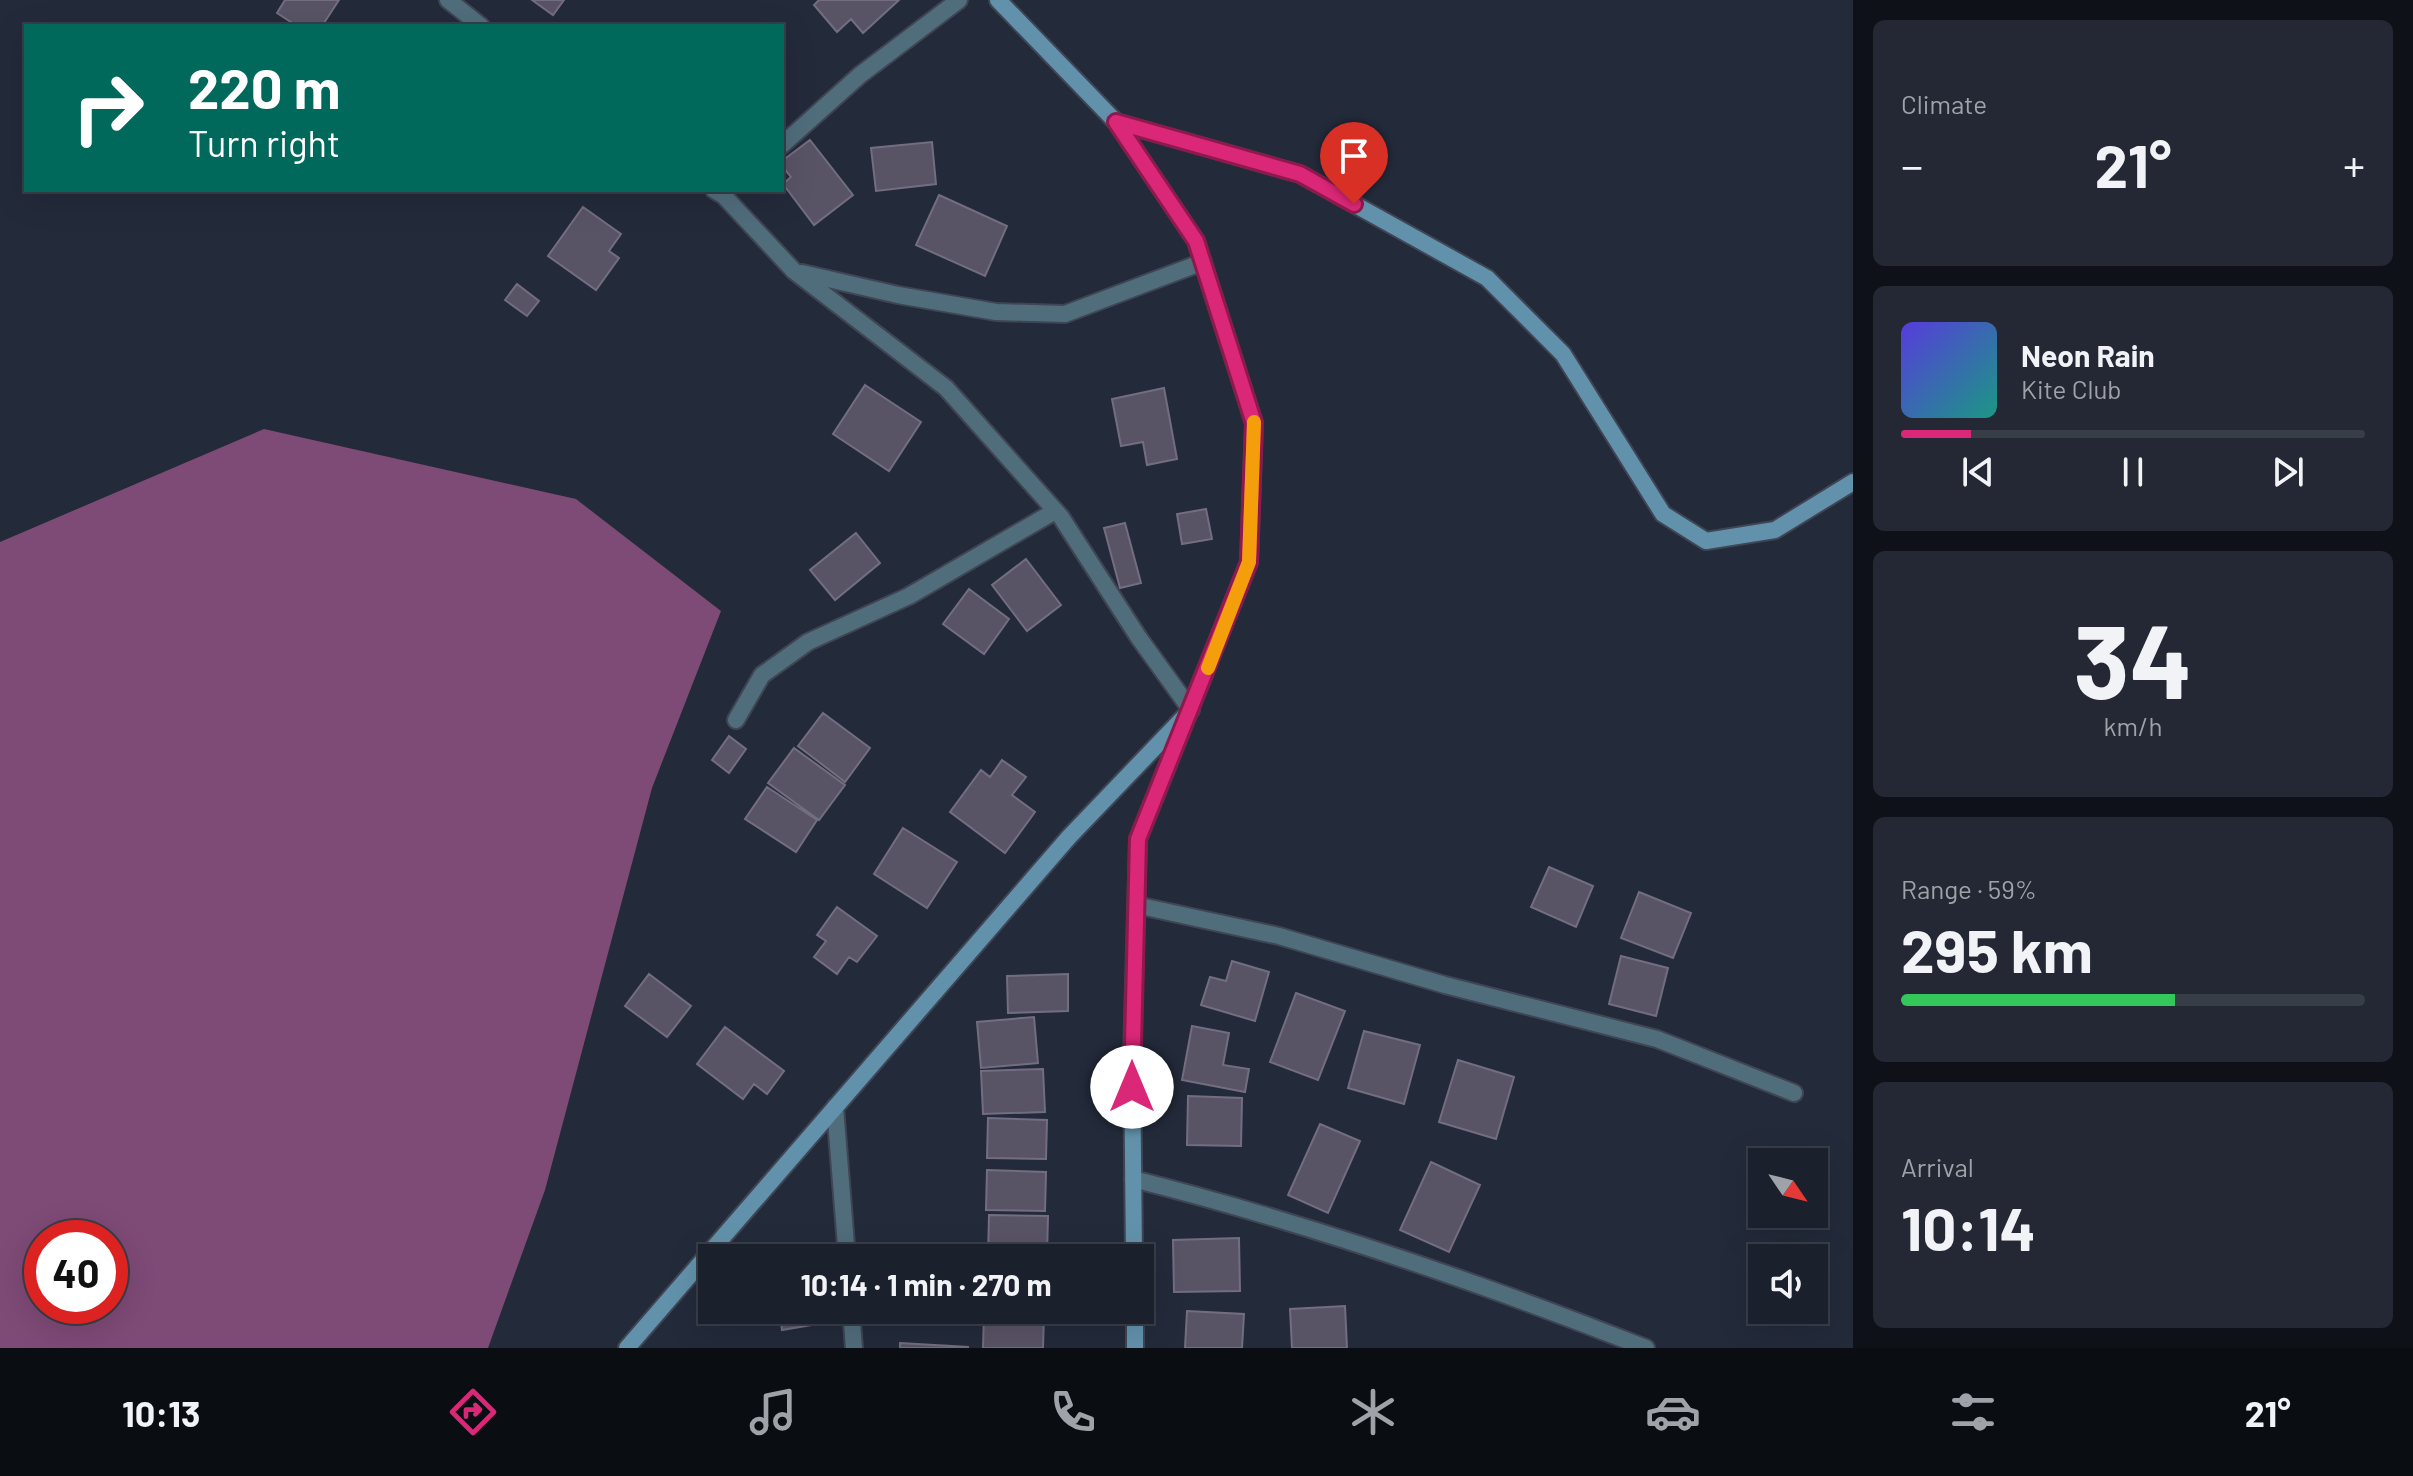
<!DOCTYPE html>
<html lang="en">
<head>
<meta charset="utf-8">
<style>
	body { margin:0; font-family:Barlow,sans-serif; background:#232834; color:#f1f3f6; height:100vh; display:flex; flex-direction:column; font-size:30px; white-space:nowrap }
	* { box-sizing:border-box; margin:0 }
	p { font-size:26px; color:#9fa3a9 }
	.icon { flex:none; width:44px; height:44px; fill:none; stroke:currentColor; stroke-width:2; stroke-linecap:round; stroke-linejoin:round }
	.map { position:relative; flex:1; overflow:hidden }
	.details { display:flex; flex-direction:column; gap:20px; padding:20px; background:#0e1218; width:560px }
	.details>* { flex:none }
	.banner { position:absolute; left:24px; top:24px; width:760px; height:168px; border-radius:0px; box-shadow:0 8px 32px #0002,0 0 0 2px #383e48; background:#00695c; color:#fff; overflow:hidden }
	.needle { width:52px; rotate:125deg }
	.controls { position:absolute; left:1748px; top:1148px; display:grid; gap:16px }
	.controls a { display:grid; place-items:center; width:80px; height:80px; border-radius:0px; background:#1a202c; box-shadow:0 8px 32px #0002,0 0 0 2px #383e48; font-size:40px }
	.speed { position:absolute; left:24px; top:1220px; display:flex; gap:16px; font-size:40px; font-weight:700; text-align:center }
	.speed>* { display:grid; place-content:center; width:104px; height:104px; border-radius:50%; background:#1a202c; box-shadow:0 8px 32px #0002,0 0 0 2px #383e48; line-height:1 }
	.speed .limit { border:12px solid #d22; background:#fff; color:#111 }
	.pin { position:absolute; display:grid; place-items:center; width:68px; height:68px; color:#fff; margin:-82px -34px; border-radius:50% 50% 50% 0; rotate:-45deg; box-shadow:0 0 8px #0007 }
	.pin .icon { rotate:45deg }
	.me { position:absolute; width:88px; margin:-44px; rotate:0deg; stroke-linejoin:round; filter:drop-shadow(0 0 6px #0008) }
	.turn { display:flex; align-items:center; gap:28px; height:168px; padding:0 32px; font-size:36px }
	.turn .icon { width:104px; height:104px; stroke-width:2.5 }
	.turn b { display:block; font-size:56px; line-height:68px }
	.big { font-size:60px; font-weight:700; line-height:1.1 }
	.details .widget { flex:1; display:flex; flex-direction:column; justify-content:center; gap:12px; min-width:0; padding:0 28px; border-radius:12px; background:#232834 }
	.details .dial { align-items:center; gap:0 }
	.dial b { font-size:104px; line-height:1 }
	.song { display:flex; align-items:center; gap:24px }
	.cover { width:96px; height:96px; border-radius:12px; background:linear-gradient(135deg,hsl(250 70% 55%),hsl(170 70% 35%)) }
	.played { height:8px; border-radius:4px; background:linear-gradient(90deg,#db2777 15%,#383e48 15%) }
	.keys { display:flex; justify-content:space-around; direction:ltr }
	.heat { display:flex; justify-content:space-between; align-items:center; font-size:44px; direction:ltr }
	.charge { height:12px; border-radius:6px; background:linear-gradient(90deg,#34c759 59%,#383e48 0) }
	.trip { position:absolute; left:698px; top:1244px; width:456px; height:80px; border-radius:0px; background:#1a202c; box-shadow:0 8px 32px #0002,0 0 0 2px #383e48; font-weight:700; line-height:80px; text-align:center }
	.tabs { display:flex; height:128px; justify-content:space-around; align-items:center; background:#0a0d12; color:#9fa3a9 }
	.tabs .icon { width:56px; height:56px }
	.tabs .active { color:#db2777 }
	.tabs b { font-size:36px; color:#f1f3f6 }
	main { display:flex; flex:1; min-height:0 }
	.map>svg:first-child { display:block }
	.forest { fill:#7e4a76; fill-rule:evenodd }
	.building { fill:#595366; stroke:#736d81; stroke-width:2 }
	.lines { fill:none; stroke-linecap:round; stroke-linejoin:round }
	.street-casing { stroke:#3f4554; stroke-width:20 }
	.secondary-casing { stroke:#3f4554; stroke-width:20 }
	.street { stroke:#506d7c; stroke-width:16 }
	.secondary { stroke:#6292ab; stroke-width:16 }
	.route-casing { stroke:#8e194d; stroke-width:20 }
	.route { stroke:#db2777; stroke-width:14 }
	.slow { stroke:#f59e0b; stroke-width:14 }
</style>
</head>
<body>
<main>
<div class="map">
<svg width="1853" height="1348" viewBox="0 0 1853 1348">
	<rect width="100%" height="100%" fill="#232a3a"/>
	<path class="forest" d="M 264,429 L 576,499 L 721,611 L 652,788 L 545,1190 L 488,1348 L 0,1348 L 0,542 ZM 42,1238 L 110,1238 L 110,1306 L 42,1306 Z"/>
	<path class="building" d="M 285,0 L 339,0 L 322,26 L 297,26 L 277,13 Z
		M 532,0 L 564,0 L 553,15 Z
		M 819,0 L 899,0 L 863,33 L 851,19 L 837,32 L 814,5 Z
		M 810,140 L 853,195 L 814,225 L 783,184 L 791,177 L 782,166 L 782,161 Z
		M 932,142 L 936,184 L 876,191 L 871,148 Z
		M 939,195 L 1007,226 L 985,276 L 916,245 Z
		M 583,207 L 621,234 L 609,251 L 619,258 L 596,290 L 548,256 Z
		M 517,284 L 539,301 L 527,316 L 505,300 Z
		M 865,385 L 921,422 L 889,471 L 833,434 Z
		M 1164,388 L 1177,459 L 1147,465 L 1143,442 L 1121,446 L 1112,399 Z
		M 1206,509 L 1212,539 L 1182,544 L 1177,514 Z
		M 1125,523 L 1141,583 L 1120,588 L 1104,528 Z
		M 856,533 L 880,563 L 835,600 L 810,570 Z
		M 1026,559 L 1061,605 L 1027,631 L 992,585 Z
		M 969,589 L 1009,619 L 984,654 L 943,624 Z
		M 823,713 L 870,748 L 845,782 L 798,746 Z
		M 729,736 L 746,749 L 729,773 L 712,760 Z
		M 794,748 L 845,785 L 819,820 L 768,783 Z
		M 1002,760 L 1026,777 L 1012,795 L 1035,812 L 1005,853 L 950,812 L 981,770 L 990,777 Z
		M 767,787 L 817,820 L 796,852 L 745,819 Z
		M 903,828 L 957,862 L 927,908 L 874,874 Z
		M 1549,867 L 1593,886 L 1576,927 L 1531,907 Z
		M 1639,892 L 1691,913 L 1673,958 L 1621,938 Z
		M 837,907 L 877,936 L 857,962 L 849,957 L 837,974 L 814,957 L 826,941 L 817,935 Z
		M 1621,956 L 1668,968 L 1656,1016 L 1609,1004 Z
		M 1232,961 L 1269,972 L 1255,1021 L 1201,1005 L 1210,977 L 1226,981 Z
		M 649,974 L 691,1006 L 667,1037 L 625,1006 Z
		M 1068,974 L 1068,1011 L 1008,1013 L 1007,976 Z
		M 1296,993 L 1345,1011 L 1318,1080 L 1270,1062 Z
		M 1034,1017 L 1038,1063 L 981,1068 L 977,1022 Z
		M 1192,1026 L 1229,1033 L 1223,1065 L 1249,1069 L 1245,1092 L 1182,1080 Z
		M 725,1027 L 784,1071 L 767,1094 L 754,1084 L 743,1099 L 697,1064 Z
		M 1364,1031 L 1420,1045 L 1404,1104 L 1348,1088 Z
		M 1458,1060 L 1514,1077 L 1496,1139 L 1439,1122 Z
		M 1043,1069 L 1045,1112 L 983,1114 L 981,1071 Z
		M 1188,1096 L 1242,1098 L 1241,1146 L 1187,1145 Z
		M 988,1118 L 1047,1120 L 1046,1159 L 987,1158 Z
		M 1320,1124 L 1360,1141 L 1328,1213 L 1288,1195 Z
		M 1431,1162 L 1480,1185 L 1449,1252 L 1400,1230 Z
		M 987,1170 L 1046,1172 L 1045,1211 L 986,1210 Z
		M 989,1215 L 1048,1216 L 1047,1256 L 988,1255 Z
		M 1239,1238 L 1240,1291 L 1174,1292 L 1173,1240 Z
		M 919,1250 L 919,1258 L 884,1258 L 883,1251 Z
		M 1345,1306 L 1347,1348 L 1292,1348 L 1290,1309 Z
		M 779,1310 L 816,1310 L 818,1324 L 782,1330 Z
		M 1187,1311 L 1244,1314 L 1242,1348 L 1185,1348 Z
		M 984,1313 L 1044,1314 L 1043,1348 L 983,1348 Z
		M 900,1343 L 968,1347 L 968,1348 L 900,1348 Z"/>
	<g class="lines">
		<g class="street-casing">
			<path id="street" d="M 448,0 L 481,26
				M 782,145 L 860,75 L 959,0
				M 714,190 L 724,196 L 794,271 L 946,388 L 1061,517 L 1139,638 L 1191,710
				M 802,273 L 898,295 L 996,312 L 1065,314 L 1203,262
				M 736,720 L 762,675 L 808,642 L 909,596 L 1055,511
				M 1136,905 L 1279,936 L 1445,985 L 1657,1039 L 1794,1093
				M 835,1107 L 847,1258
				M 1133,1179 C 1308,1223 1478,1282 1646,1348
				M 851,1310 L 854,1348"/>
		</g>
		<g class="secondary-casing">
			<path id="secondary" d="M 998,0 L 1116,122 L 1196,241 L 1254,423 L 1249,562 L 1138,839 L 1132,1057 L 1134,1258
				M 1116,122 L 1300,174 L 1487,278 L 1563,354 L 1663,514 L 1706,541 L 1775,530 L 1853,482
				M 1135,1310 L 1135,1348
				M 627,1348 L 1069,837 L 1184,717"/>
		</g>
		<use href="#street" class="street"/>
		<use href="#secondary" class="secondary"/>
	</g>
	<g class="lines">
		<g class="route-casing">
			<path id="route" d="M 1132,1087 L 1138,839 L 1249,562 L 1254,423 L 1196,241 L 1116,122 L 1300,174 L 1354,204"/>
		</g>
		<use href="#route" class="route"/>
		<path class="slow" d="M 1208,668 L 1249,562 L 1254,422"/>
	</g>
</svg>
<div class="controls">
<a><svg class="needle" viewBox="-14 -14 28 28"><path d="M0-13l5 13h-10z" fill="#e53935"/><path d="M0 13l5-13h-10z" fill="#9fa3a9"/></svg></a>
<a><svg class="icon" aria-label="sound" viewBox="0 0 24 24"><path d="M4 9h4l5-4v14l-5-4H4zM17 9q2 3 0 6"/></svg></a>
</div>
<div class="speed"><div class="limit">40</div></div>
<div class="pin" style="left:1354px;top:204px;background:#d93025"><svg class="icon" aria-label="arrive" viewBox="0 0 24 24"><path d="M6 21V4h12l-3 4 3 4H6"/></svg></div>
<svg class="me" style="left:1132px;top:1087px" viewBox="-20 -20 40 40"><circle r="19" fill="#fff"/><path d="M0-13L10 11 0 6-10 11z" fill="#db2777"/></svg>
<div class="trip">10:14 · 1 min · 270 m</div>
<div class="banner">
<div class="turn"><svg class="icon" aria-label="right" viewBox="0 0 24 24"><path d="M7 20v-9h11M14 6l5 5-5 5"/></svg><div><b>220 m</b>Turn right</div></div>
</div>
</div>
<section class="details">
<div class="widget"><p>Climate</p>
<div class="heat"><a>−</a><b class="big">21°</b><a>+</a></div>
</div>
<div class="widget">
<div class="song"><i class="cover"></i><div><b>Neon Rain</b><p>Kite Club</p></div></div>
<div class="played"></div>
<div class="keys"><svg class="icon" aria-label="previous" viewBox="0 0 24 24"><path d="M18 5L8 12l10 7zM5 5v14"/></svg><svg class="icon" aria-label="pause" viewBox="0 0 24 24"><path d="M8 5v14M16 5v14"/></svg><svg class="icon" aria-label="next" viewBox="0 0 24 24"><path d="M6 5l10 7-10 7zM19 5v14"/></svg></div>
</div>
<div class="widget dial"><b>34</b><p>km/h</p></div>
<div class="widget"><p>Range · 59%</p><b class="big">295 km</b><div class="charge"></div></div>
<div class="widget"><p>Arrival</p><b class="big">10:14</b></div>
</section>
</main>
<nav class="tabs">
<b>10:13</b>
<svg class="icon active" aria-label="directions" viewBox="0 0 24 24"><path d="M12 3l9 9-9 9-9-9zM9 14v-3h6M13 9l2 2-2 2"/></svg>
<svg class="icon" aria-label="music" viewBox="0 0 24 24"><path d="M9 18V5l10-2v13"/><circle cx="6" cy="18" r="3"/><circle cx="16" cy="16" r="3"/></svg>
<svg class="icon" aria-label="phone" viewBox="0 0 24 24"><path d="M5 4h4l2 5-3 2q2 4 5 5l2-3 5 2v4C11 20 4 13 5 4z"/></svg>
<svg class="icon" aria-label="climate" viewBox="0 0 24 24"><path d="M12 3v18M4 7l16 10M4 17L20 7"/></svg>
<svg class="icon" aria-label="car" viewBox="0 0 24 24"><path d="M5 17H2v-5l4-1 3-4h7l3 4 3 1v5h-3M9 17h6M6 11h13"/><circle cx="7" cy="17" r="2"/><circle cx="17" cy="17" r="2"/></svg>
<svg class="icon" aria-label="filters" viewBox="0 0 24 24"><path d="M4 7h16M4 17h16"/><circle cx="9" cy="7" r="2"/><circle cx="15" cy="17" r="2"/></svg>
<b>21°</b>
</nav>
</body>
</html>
